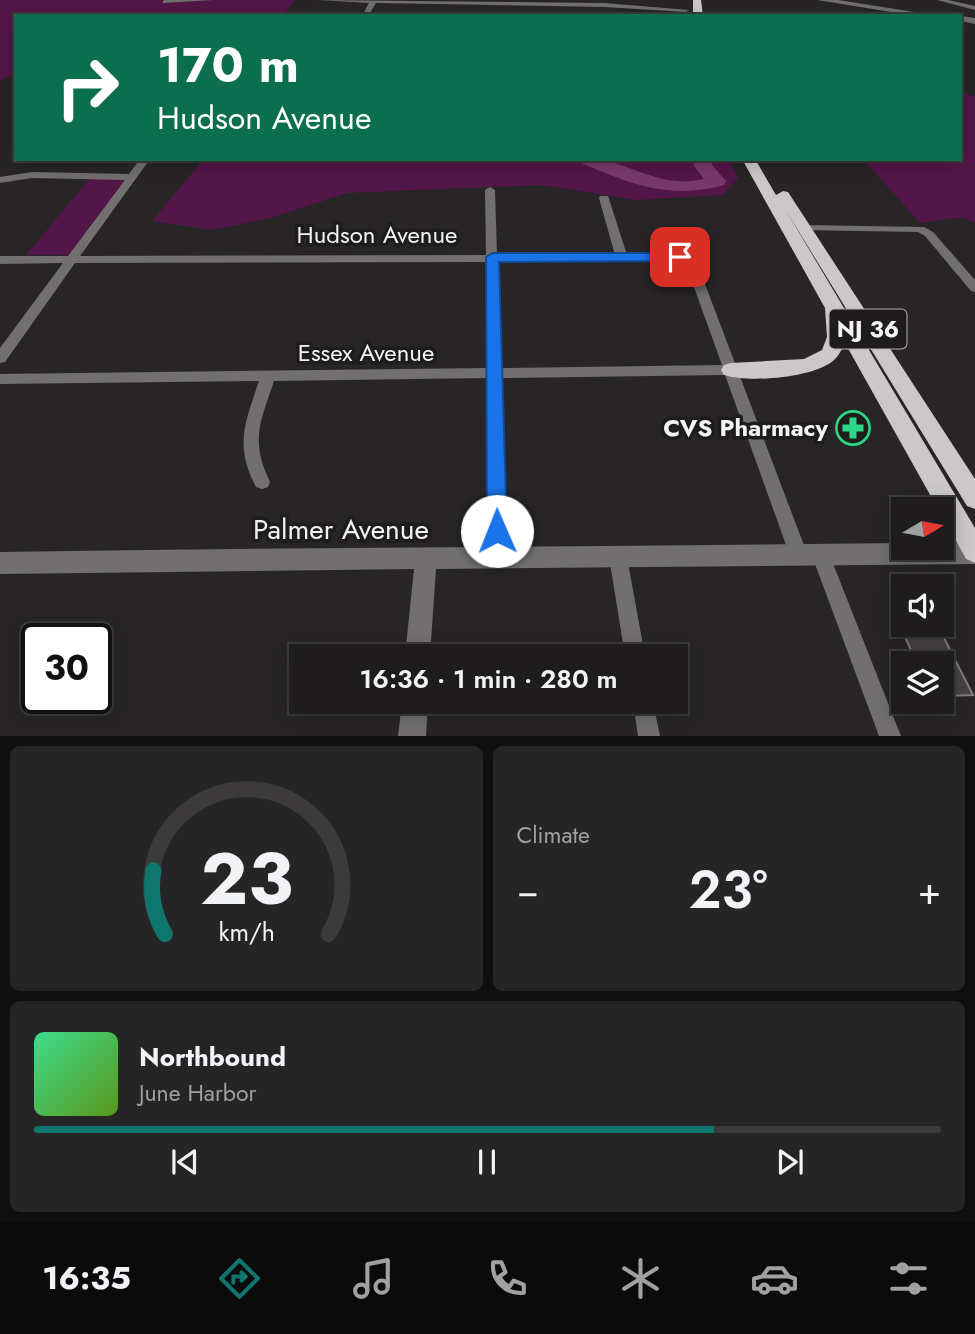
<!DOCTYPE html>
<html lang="en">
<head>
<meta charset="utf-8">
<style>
	body { margin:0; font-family:Jost,sans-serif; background:#262526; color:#f1f3f6; height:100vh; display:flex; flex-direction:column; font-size:26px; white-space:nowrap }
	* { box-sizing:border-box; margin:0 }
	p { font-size:23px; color:#a1a1a4 }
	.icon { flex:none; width:38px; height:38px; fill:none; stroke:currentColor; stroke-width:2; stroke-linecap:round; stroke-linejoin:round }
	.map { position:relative; height:736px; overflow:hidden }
	.details { display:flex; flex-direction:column; gap:10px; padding:10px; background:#100f10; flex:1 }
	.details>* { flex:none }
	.top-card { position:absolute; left:14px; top:14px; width:948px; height:147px; border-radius:0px; box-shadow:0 4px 18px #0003,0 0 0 2px #3c3a3b; background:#0b6e4f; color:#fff; overflow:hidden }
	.needle { width:46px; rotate:80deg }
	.controls { position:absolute; left:891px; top:497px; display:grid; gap:14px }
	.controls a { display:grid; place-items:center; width:63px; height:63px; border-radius:0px; background:#1e1c1d; box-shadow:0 4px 18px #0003,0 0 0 2px #3c3a3b; font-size:35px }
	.speed { position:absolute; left:21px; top:623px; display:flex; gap:14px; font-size:35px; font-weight:700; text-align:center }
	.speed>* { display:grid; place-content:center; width:91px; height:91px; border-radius:50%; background:#1e1c1d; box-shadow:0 4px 18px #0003,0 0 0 2px #3c3a3b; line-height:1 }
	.speed .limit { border:4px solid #111; border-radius:10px; background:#fff; color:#111 }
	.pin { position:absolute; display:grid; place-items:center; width:60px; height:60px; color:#fff; margin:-30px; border-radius:14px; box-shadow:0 4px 10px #0006 }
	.me { position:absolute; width:77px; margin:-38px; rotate:359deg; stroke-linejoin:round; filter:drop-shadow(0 0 5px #0008) }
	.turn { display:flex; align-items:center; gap:24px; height:147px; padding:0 28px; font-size:32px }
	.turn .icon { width:91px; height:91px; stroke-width:2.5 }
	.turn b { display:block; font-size:49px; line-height:60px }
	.big { font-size:52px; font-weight:600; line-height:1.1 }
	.details .tile { flex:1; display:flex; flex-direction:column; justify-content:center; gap:10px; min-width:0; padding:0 24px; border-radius:10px; background:#262526 }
	.details .dial { align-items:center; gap:0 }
	.dial svg { height:182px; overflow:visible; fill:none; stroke:#3c3a3b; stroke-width:7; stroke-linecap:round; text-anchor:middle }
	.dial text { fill:#f1f3f6; stroke:none }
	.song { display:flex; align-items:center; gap:21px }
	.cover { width:84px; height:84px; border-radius:10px; background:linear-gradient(135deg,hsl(150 70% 55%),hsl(90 70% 35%)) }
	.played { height:7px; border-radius:4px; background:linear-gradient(90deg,#0f766e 75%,#3c3a3b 75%) }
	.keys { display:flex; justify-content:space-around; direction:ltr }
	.heat { display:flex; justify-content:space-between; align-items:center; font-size:38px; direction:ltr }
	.details .tiles { flex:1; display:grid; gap:10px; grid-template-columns:1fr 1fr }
	.tile:last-child { grid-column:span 2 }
	.trip { position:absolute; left:289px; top:644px; width:399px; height:70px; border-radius:0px; background:#1e1c1d; box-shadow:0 4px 18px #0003,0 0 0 2px #3c3a3b; font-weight:600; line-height:70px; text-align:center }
	.tab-bar { display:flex; height:112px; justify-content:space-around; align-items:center; background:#0c0b0c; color:#a1a1a4 }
	.tab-bar .icon { width:49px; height:49px }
	.tab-bar .on { color:#0f766e }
	.tab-bar b { font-size:32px; color:#f1f3f6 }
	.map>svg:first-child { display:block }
	.green { fill:#531648 }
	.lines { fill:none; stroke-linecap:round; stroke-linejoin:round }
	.river { fill:#79386c; fill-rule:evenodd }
	.building { fill:#454244; stroke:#807d7f; stroke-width:2 }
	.minor { fill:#716f70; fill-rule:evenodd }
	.tertiary { fill:#716f70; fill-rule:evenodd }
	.trunk { fill:#cbc8ca; fill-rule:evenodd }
	.route { fill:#1a73e8; stroke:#114b97; stroke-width:2 }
	.labels { text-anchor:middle; stroke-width:7; stroke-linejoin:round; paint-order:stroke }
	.shield { fill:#1e1c1d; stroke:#b4b2b3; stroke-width:2 }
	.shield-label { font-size:23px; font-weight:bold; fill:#f4f2f3 }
	.street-label { font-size:24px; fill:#f4f2f3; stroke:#1e1c1d }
	.poi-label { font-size:24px; font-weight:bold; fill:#f4f2f3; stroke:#1e1c1d; text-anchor:end }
	.near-street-label { font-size:28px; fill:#f4f2f3; stroke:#1e1c1d }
</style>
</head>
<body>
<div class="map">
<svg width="975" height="736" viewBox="0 0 975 736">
	<rect width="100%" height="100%" fill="#282527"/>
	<path class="green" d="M 0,0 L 295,0 L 282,16 L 16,16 L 16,74 L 0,80 Z
		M 961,93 L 975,96 L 975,223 L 963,217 L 920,223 L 863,159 L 961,159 Z
		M 204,159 L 728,159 L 738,178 L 723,195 L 636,200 L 542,185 L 347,193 L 271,218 L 212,230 L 152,221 Z
		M 91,177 L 130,177 L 75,255 L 26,255 Z"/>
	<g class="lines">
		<path class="river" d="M 578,159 C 587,159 598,158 606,160 C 639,170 669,188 704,179 L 694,166 L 693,159 L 711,159 L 712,165 L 726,181 L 724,185 C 669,200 631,184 581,163 Z"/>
	</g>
	<path class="building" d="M 942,634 L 973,695 L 942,696 L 942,663 L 917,663 L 904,635 Z"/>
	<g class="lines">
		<path class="minor" d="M 164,0 L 214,0 L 162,3 Z
			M 318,0 L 604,3 L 689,10 L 686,12 L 604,7 L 376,3 L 368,16 L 362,16 L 369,3 Z
			M 937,0 L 948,0 L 975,6 L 975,10 Z
			M 140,159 L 150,159 L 80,256 L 486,255 L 485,190 L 490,187 L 495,190 L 497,255 L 615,255 L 599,198 L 600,196 L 608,196 L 627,255 L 684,254 L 697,263 L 808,556 L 805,562 L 799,565 L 793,562 L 790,556 L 725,375 L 501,378 L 507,558 L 504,564 L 498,567 L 492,564 L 489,558 L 487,378 L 274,381 C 260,423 250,440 270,482 L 268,487 L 262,489 L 256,487 C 234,445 245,423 259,381 L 0,384 L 0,374 L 487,368 L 486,262 L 75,263 L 5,362 L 0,363 L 0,348 L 63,263 L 0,264 L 0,256 L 68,256 L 125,180 L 32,178 L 0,183 L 0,177 L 32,172 L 129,174 ZM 497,262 L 681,262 L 686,265 L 722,365 L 501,368 Z
			M 804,225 L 924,227 L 933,232 L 975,280 L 975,292 L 971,291 L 925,236 L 918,232 L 800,230 L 798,228 Z
			M 821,547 L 827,550 L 830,556 L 901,736 L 879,736 L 812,556 L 815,550 Z
			M 618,548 L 624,551 L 627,557 L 645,656 L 625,656 L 609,557 L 612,551 Z
			M 633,702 L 653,702 L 660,736 L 638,736 Z"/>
		<path class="tertiary" d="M 817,0 L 838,0 L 940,16 L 916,16 Z
			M 961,16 L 975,18 L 975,24 L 961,21 Z
			M 975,542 L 975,564 L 436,569 L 430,656 L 405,656 L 414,569 L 0,574 L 0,552 C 301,547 602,547 903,543 L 903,548 L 942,548 L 942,543 Z
			M 402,702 L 428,702 L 426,736 L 398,736 Z"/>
		<path class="trunk" d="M 693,0 L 701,0 L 703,16 L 693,16 Z
			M 742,159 L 755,159 L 776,195 L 783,191 L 788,192 L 975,479 L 975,509 L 967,506 L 785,209 L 975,528 L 975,563 L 966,559 L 942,515 L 942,509 L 938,509 L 845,343 C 842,349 838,357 833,361 C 812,378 749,383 724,375 L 721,370 L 724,365 L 731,363 L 804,359 L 822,350 L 827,337 L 825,308 Z"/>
	</g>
	<path class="route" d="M 493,253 L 680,253 L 687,257 L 680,261 L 499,262 L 507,531 L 504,538 L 497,541 L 490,538 L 487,531 L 486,257 Z"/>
	<defs>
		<g id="pharmacy-ring" transform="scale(1.75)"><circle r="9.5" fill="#1e1c1d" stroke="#2cd884" stroke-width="1.5"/><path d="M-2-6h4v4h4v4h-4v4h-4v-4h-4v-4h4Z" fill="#2cd884"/></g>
	</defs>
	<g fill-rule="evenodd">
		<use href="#pharmacy-ring" x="853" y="428"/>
	</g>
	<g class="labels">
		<rect class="shield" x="829.5" y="309.5" width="77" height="39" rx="5"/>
		<g class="shield-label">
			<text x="868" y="337">NJ 36</text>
		</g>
		<g class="street-label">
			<text x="377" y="243">Hudson Avenue</text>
			<text x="366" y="361">Essex Avenue</text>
		</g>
		<g class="poi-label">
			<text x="828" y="436">CVS Pharmacy</text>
		</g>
		<g class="near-street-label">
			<text x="341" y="539">Palmer Avenue</text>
		</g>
	</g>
</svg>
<div class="controls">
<a><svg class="needle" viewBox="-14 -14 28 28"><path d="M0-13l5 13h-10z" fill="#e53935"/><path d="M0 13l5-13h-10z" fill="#a1a1a4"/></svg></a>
<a><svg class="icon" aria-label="sound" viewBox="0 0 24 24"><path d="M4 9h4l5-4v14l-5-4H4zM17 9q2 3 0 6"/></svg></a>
<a><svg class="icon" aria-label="layers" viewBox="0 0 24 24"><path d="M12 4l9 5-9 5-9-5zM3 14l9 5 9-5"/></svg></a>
</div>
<div class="speed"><div class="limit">30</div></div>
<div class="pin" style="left:680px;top:257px;background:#d93025"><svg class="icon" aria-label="arrive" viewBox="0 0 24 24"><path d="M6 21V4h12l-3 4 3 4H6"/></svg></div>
<svg class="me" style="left:497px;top:531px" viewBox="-20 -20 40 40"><circle r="19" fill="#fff"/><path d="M0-13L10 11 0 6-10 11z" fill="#1a73e8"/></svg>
<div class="trip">16:36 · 1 min · 280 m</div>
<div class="top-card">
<div class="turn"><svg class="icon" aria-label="right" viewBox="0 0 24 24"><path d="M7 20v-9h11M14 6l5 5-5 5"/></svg><div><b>170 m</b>Hudson Avenue</div></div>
</div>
</div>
<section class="details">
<div class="tiles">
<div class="tile dial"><svg viewBox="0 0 100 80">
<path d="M14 69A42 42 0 1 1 86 69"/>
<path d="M14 69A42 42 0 0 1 9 41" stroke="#0f766e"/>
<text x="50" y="56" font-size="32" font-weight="700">23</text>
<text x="50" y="72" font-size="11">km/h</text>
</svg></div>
<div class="tile"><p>Climate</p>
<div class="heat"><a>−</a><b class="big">23°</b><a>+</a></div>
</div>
<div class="tile">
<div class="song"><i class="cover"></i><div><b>Northbound</b><p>June Harbor</p></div></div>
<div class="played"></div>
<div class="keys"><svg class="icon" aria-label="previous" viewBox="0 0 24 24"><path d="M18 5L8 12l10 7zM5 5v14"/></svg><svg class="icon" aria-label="pause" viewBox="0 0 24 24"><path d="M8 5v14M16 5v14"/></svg><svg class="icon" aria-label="next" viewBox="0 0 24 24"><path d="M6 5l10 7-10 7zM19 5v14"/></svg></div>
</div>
</div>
</section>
<nav class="tab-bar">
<b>16:35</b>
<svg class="icon on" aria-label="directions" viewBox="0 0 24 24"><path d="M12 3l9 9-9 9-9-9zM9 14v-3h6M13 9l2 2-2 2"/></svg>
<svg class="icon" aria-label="music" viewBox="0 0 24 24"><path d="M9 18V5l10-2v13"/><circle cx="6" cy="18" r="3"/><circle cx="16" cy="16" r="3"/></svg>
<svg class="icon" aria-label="phone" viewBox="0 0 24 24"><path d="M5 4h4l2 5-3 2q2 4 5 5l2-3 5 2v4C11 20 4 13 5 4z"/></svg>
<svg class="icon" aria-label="climate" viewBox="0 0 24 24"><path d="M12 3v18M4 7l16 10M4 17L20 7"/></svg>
<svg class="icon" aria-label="car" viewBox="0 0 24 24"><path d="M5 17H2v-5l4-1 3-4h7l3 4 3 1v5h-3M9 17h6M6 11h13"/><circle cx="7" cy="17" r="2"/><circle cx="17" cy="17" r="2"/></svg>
<svg class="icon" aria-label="filters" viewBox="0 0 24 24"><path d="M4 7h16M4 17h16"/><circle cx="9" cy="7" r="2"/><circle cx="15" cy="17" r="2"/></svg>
</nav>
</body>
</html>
